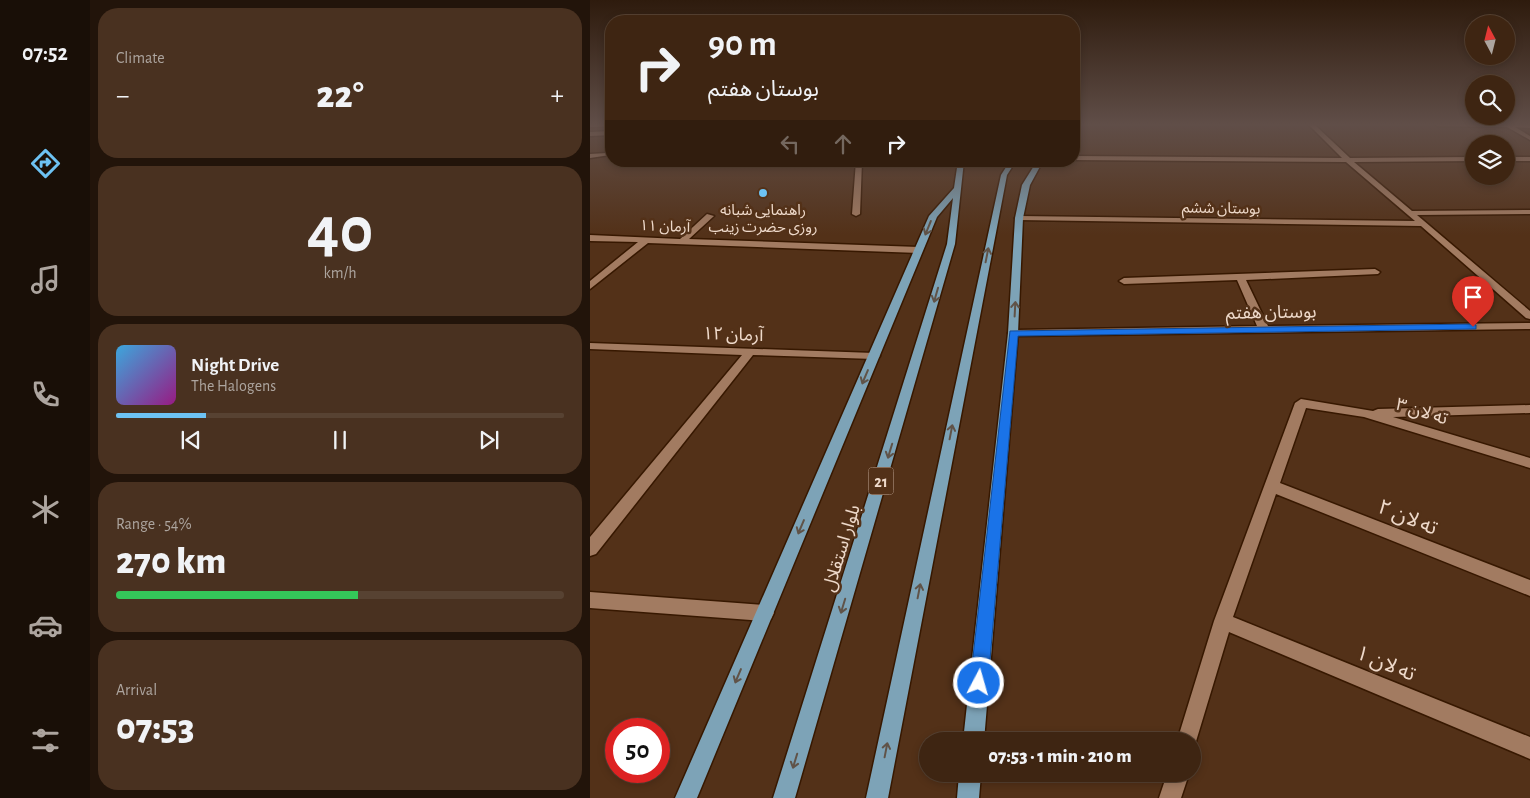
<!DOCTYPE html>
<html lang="en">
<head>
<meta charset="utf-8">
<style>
	body { margin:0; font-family:"Alegreya Sans","Noto Sans Arabic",sans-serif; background:#493120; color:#f1f3f6; height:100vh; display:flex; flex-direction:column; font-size:19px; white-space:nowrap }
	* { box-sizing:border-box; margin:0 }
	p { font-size:16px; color:#ada59f }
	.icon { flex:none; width:28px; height:28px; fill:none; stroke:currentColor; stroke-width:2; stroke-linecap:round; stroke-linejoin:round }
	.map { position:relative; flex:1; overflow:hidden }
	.details { display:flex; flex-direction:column; gap:8px; padding:8px; background:#22140a; width:500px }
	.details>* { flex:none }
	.top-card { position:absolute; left:15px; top:15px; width:475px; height:152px; border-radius:20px; box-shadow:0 2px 8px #0003,0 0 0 1px #574232; background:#3e2512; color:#f1f3f6; overflow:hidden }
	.needle { width:32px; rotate:353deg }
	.controls { position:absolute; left:875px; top:15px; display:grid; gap:10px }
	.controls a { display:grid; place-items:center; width:50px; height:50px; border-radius:50%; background:#3e2512; box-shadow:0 2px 8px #0003,0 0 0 1px #574232; font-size:25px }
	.speed { position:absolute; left:15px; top:718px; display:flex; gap:10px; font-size:25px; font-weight:700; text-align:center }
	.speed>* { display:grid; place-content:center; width:65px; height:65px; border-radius:50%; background:#3e2512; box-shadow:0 2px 8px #0003,0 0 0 1px #574232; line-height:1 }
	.speed .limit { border:8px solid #d22; background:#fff; color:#111 }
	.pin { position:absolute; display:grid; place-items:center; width:42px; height:42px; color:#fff; margin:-51px -21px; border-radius:50% 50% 50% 0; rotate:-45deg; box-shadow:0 0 5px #0007 }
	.pin .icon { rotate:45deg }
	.me { position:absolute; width:55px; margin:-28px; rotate:6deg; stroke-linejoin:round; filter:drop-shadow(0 0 4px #0008) }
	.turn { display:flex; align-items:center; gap:18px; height:105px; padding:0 20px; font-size:22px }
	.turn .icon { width:65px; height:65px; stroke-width:2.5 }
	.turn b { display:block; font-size:35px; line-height:42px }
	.lanes { display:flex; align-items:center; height:48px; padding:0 20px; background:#0003; justify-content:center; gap:25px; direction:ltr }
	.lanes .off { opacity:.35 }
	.big { font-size:38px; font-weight:800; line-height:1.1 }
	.details .tile { flex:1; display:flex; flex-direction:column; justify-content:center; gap:8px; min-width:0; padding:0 18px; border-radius:20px; background:#493120 }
	.details .dial { align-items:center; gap:0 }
	.dial b { font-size:65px; line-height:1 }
	.song { display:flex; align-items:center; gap:15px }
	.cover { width:60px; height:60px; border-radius:8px; background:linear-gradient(135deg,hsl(200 70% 55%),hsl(310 70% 35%)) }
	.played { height:5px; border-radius:2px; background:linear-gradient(90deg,#6dc2f3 20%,#574232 20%) }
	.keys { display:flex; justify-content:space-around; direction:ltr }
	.heat { display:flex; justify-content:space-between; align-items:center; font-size:28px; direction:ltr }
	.charge { height:8px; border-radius:4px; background:linear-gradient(90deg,#34c759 54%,#574232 0) }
	.trip { position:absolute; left:329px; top:732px; width:282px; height:50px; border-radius:25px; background:#3e2512; box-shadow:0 2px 8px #0003,0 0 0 1px #574232; font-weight:800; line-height:50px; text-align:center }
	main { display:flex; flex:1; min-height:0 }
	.tabs { display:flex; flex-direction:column; width:90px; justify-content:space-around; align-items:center; background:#190f07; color:#ada59f }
	.tabs .icon { width:35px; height:35px }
	.tabs .current { color:#6dc2f3 }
	.tabs b { font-size:22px; color:#f1f3f6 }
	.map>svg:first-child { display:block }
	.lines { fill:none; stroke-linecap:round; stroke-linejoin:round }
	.minor-casing { stroke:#371800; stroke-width:3 }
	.major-casing { stroke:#371800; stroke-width:3 }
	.minor { fill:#a27b61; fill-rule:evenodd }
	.major { fill:#7da3b7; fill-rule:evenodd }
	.oneway { stroke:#605348 }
	.route { fill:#1a73e8; stroke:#114b97 }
	.poi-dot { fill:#6dc2f3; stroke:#533118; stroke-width:2 }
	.labels { text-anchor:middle; stroke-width:5; stroke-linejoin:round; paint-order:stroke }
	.far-street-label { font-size:15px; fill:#eed9ca; stroke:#533118 }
	.far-poi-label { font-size:15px; fill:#eed9ca; stroke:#533118 }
	.shield { fill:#533118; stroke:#c0a795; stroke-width:1 }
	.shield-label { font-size:16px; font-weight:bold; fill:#eed9ca }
	.street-label { font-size:18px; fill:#eed9ca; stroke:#533118 }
	.near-street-label { font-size:21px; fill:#eed9ca; stroke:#533118 }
</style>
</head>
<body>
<main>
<nav class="tabs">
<b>07:52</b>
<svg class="icon current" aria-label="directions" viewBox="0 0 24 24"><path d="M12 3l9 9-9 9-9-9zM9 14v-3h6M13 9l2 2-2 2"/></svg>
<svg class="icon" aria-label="music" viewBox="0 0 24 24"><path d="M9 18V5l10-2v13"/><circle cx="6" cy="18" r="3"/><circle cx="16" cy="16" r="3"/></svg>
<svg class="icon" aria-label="phone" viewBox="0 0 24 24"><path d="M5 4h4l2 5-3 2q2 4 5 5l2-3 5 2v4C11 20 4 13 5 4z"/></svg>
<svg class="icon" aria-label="climate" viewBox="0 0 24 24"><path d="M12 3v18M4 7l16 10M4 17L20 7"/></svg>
<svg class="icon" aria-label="car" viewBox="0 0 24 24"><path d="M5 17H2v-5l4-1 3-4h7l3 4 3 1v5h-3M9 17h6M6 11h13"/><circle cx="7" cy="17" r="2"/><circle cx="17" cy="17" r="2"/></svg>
<svg class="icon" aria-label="filters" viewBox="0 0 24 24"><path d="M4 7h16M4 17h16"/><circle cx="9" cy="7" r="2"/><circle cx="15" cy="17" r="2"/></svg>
</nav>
<section class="details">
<div class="tile"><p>Climate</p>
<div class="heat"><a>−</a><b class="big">22°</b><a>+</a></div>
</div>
<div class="tile dial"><b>40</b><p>km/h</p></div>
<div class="tile">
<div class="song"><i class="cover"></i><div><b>Night Drive</b><p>The Halogens</p></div></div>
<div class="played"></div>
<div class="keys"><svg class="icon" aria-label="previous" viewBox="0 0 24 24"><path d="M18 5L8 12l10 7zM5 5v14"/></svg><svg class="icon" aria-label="pause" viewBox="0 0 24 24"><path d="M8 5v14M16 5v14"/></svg><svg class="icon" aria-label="next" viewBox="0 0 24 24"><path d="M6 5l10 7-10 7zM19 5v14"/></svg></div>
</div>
<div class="tile"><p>Range · 54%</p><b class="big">270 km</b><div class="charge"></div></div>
<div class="tile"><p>Arrival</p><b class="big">07:53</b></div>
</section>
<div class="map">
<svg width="940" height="798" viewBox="0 0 940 798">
	<rect width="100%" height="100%" fill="#533118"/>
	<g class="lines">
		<g class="minor-casing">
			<path id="minor" d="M 0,124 L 21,124 L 21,126 L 0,127 Z
				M 718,124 L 724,124 L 760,158 L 884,157 L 884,161 L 764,162 L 822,211 L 940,210 L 940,214 L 827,215 L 940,311 L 940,319 L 936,318 L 831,226 L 429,220 L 425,218 L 429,216 L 825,221 L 756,162 L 484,160 L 484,156 L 752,158 Z
				M 844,124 L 940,124 L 940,128 L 925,127 L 940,136 L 940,140 L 917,127 L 847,126 Z
				M 21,131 L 21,135 L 0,136 L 0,132 Z
				M 0,154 L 17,153 L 20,155 L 0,158 Z
				M 916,157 L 940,157 L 940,161 L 916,161 Z
				M 266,161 L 272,161 L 270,214 L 266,216 L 262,214 Z
				M 117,214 L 124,216 L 99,239 L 329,247 L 333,250 L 329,253 L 58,243 L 0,289 L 0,281 L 48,242 L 0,241 L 0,235 L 90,239 Z
				M 785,269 L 790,272 L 788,274 L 656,280 L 678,326 L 940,323 L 940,329 L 423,336 L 418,333 L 423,330 L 667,326 L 647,280 L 534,284 L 529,281 L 534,278 Z
				M 0,343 L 284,353 L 290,356 L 284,359 L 163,355 L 6,554 L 0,556 L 0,537 L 152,355 L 0,349 Z
				M 711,399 L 783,411 L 788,409 L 940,405 L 940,413 L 803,417 L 940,458 L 940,468 L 774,417 L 716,408 L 690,483 L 940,580 L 940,596 L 686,494 L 643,617 L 940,737 L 940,759 L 639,632 L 604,748 L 602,749 L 602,741 L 587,741 L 624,621 L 705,403 Z
				M 0,592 L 175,605 L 181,607 L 184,613 L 181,619 L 175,621 L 0,608 Z
				M 577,774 L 599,774 L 591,798 L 569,798 Z"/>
		</g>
		<g class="major-casing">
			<path id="major" d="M 368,161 L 374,161 L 365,244 L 205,798 L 183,798 L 357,244 L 363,198 L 347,217 L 107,798 L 85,798 L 339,216 L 364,188 Z
				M 420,161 L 426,161 L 417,175 L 298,798 L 276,798 L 411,175 Z
				M 447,161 L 453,161 L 440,185 L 433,218 L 428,333 L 394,741 L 373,741 L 418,333 L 425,218 L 432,185 Z
				M 369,774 L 391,774 L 389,798 L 367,798 Z"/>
		</g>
		<use href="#minor" class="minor"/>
		<use href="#major" class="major"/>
	</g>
	<defs><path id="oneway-shaft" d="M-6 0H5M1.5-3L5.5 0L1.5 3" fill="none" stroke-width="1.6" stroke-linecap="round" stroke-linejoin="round" transform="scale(1.25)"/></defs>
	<g class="oneway">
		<use href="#oneway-shaft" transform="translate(338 228) rotate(112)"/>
		<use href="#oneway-shaft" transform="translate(397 255) rotate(-79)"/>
		<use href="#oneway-shaft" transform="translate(346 295) rotate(106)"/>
		<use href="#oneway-shaft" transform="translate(425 309) rotate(-87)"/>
		<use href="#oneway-shaft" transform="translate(275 377) rotate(113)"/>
		<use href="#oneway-shaft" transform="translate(361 432) rotate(-79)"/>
		<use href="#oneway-shaft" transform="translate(300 451) rotate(107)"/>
		<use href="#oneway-shaft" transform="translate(211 527) rotate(113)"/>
		<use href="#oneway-shaft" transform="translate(329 591) rotate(-79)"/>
		<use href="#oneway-shaft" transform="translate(253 606) rotate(107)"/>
		<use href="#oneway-shaft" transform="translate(148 676) rotate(113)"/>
		<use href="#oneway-shaft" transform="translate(296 750) rotate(-79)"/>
		<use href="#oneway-shaft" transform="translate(205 761) rotate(107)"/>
	</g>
	<linearGradient id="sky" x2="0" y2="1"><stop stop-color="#2e1b0d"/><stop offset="0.53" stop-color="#604e48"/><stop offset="1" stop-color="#604e48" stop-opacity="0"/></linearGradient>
	<rect width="940" height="235" fill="url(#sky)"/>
	<path class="route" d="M 883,324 L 886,325 L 886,329 L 428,336 L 398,683 L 395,689 L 389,692 L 383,689 L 380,683 L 420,331 Z"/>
	<circle class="poi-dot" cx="173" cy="193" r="5"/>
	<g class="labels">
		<g class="far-street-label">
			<text transform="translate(631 208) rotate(1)" y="5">بوستان ششم</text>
			<text transform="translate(75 226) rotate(2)" y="5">آرمان ۱۱</text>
		</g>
		<g class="far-poi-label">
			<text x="173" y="215">راهنمایی شبانه<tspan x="173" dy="17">روزی حضرت زینب</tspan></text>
		</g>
		<rect class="shield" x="278.5" y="467.5" width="25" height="27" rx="4"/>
		<g class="shield-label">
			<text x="291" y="487">21</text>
		</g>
		<g class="street-label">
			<text transform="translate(681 312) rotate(-1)" y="6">بوستان هفتم</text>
			<text transform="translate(143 334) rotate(2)" y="6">آرمان ۱۲</text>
			<text transform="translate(832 411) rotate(17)" y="6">ته لان ۳</text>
			<text transform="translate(251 548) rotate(-73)" y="6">بلوار استقلال</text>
		</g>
		<g class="near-street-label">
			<text transform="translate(818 517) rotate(22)" y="7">ته لان ۲</text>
			<text transform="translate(796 663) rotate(22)" y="7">ته لان ۱</text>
		</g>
	</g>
</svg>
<div class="controls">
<a><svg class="needle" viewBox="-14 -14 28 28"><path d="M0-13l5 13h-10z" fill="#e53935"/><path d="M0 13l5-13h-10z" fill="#ada59f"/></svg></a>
<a><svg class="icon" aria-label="search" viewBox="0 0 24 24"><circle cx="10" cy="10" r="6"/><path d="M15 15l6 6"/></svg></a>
<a><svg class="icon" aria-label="layers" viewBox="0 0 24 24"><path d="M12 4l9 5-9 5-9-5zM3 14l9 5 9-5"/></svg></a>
</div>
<div class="speed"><div class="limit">50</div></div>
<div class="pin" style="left:883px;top:327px;background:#d93025"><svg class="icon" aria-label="arrive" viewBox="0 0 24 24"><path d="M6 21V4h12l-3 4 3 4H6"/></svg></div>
<svg class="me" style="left:389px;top:683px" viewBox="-20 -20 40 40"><circle r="17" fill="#1a73e8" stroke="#fff" stroke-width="3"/><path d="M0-11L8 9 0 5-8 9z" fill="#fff"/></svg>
<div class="trip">07:53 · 1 min · 210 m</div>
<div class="top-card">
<div class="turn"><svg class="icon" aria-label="right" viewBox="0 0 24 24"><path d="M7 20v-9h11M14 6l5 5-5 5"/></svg><div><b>90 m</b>بوستان هفتم</div></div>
<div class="lanes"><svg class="icon off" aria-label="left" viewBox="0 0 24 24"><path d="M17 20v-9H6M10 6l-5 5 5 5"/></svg><svg class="icon off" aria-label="ahead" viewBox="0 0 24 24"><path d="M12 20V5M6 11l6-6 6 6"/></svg><svg class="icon" aria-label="right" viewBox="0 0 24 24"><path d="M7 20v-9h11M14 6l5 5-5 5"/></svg></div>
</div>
</div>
</main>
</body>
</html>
